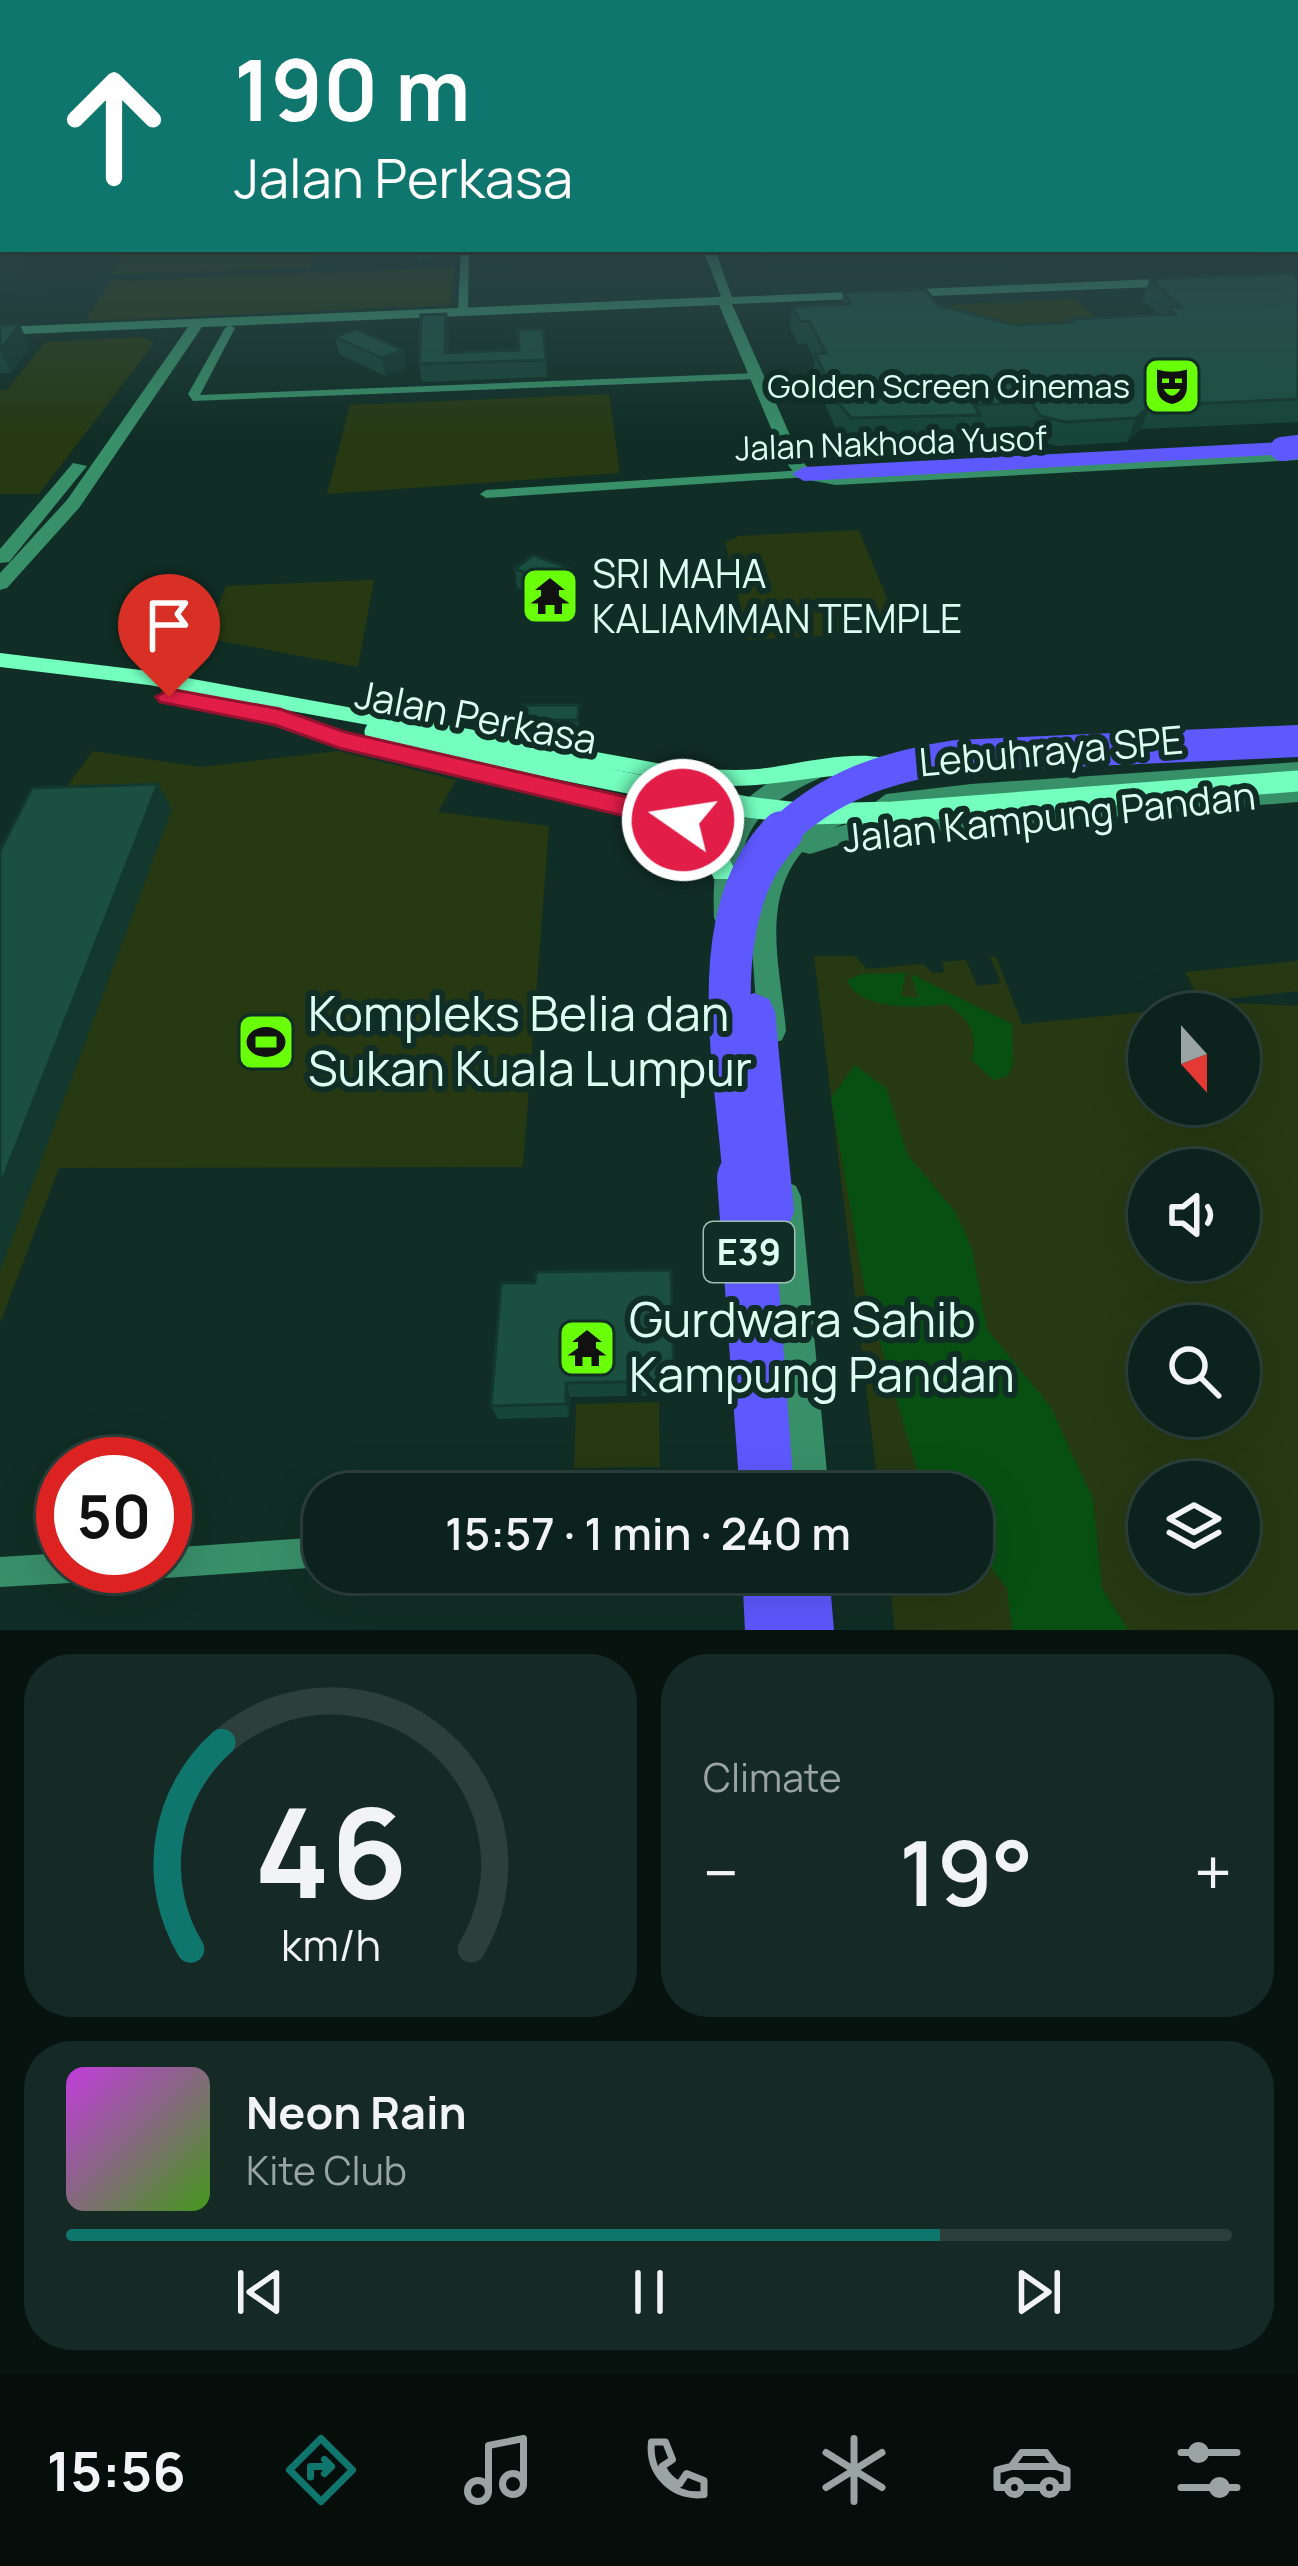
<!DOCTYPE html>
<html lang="en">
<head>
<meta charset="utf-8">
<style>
	body { margin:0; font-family:Manrope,sans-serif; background:#152a25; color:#f1f3f6; height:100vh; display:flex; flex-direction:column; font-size:45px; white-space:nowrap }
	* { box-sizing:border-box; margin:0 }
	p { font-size:39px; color:#9aa4a3 }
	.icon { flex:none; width:66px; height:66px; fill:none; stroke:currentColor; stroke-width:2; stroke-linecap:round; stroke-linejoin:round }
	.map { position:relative; height:1630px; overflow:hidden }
	.side { display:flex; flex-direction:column; gap:24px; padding:24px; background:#07130f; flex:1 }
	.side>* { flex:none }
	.hud { position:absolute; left:0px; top:0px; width:1299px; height:252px; box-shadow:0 12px 48px #0002,0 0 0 3px #2c3f3b; background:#0f766e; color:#fff; overflow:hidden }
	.needle { width:78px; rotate:159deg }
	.tools { position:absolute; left:1128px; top:993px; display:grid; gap:24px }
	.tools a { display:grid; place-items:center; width:132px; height:132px; border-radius:50%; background:#0c221c; box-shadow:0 12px 48px #0002,0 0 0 3px #2c3f3b; font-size:60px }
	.speed { position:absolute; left:36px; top:1437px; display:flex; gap:24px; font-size:60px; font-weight:700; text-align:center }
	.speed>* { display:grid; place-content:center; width:156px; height:156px; border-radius:50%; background:#0c221c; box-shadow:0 12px 48px #0002,0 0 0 3px #2c3f3b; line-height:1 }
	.speed .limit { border:18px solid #d22; background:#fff; color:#111 }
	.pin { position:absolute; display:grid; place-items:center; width:102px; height:102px; color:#fff; margin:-123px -51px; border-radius:50% 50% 50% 0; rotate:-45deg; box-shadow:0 0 12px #0007 }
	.pin .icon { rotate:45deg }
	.me { position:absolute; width:132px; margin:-66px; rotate:283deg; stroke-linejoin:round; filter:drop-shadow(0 0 9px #0008) }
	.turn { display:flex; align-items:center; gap:42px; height:252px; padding:0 36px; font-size:54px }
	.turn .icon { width:156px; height:156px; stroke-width:2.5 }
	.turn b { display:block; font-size:84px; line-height:102px }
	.big { font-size:90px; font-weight:600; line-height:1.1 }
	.side .card { flex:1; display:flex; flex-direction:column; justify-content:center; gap:18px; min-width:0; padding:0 42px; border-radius:48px; background:#152a25 }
	.side .dial { align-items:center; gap:0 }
	.dial svg { height:312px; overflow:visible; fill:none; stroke:#2c3f3b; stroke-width:7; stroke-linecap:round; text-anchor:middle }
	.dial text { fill:#f1f3f6; stroke:none }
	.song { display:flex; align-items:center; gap:36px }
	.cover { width:144px; height:144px; border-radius:18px; background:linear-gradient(135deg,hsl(290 70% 55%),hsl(100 70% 35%)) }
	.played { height:12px; border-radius:6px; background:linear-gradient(90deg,#0f766e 75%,#2c3f3b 75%) }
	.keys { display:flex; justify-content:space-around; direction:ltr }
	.heat { display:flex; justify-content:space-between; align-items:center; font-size:66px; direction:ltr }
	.side .tiles { flex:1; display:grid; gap:24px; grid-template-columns:1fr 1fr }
	.card:last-child { grid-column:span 2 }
	.trip { position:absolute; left:303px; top:1473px; width:690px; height:120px; border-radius:48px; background:#0c221c; box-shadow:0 12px 48px #0002,0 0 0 3px #2c3f3b; font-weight:600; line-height:120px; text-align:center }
	.tabs { display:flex; height:192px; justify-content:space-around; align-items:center; background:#050e0b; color:#9aa4a3 }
	.tabs .icon { width:84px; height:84px }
	.tabs .current { color:#0f766e }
	.tabs b { font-size:54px; color:#f1f3f6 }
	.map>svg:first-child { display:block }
	.green { fill:#263913; fill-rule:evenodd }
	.water { fill:#085012 }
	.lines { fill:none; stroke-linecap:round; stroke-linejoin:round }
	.minor { fill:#389069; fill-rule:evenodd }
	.tertiary { fill:#389069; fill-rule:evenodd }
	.secondary { fill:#74ffbf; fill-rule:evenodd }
	.motorway { fill:#5e58ff; fill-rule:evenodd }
	.secondary-bridge { stroke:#74ffbf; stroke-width:21 }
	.motorway-bridge-far3 { stroke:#5e58ff; stroke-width:24 }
	.motorway-bridge-far2 { stroke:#5e58ff; stroke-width:32 }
	.motorway-bridge-far1 { stroke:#5e58ff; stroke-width:42 }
	.motorway-bridge { stroke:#5e58ff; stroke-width:54 }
	.wall { fill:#174538 }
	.shaded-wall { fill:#13382e }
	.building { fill:#1b5041; stroke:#13382e; stroke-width:3 }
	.route { fill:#e11d48; stroke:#92132f; stroke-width:3 }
	.labels { text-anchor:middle; stroke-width:12; stroke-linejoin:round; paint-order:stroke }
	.far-poi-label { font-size:33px; fill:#ddfff2; stroke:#102e25; text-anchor:end }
	.far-street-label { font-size:33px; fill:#ddfff2; stroke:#102e25 }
	.shield { fill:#102e25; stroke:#a0c0b4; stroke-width:3 }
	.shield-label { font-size:36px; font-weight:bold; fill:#ddfff2 }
	.poi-label { font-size:39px; fill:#ddfff2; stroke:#102e25; text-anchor:start }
	.street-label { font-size:39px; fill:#ddfff2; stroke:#102e25 }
	.near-poi-label { font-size:48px; fill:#ddfff2; stroke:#102e25; text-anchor:start }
</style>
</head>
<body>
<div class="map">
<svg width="1298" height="1630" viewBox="0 0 1298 1630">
	<rect width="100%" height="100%" fill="#102e25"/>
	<path class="green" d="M 127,249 L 316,249 L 309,268 L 109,275 Z
		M 454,267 L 451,305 L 85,321 L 111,281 Z
		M 1075,299 L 1097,319 L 1006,346 L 935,311 L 943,305 Z
		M 142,337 L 154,343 L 39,494 L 0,494 L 0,390 L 7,390 L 45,342 Z
		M 609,394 L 620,473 L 327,494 L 350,405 Z
		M 859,530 L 900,631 L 749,640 L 725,542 L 739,536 Z
		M 374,580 L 358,667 L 205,638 L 226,586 Z
		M 93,751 L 201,767 L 338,751 L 456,780 L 438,812 L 549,826 L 523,1167 L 59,1168 L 0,1323 L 0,918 L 55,802 Z
		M 814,956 L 855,956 L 867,969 L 923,964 L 933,973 L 944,972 L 942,962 L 966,960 L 977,986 L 1001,983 L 990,957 L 996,957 L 1022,1024 L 1239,1003 L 1298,1006 L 1298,1630 L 895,1630 L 888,1572 L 972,1572 L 972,1494 L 879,1494 ZM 1149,1014 L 1239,1014 L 1239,1104 L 1149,1104 ZM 1149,1170 L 1239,1170 L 1239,1260 L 1149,1260 ZM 1149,1326 L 1239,1326 L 1239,1416 L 1149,1416 ZM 1149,1482 L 1239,1482 L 1239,1572 L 1149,1572 Z
		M 1298,961 L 1298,991 L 1201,1002 L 1185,972 Z
		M 659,1402 L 660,1467 L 574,1468 L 576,1404 Z"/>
	<path class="water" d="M 906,973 L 901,996 L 918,998 L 911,974 L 1012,1024 L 1013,1064 L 1008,1076 L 993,1080 L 972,1060 C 978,1033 970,1020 947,1004 C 920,1008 859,1011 847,980 L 862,974 Z
		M 855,1065 L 886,1088 L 908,1155 L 956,1213 L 972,1249 L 987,1329 L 1050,1406 L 1093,1499 L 1102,1588 L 1128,1630 L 1012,1630 L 1007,1588 L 972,1544 L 972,1494 L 932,1494 L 919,1477 L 865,1291 L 831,1098 Z"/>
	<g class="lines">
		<path class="minor" d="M 0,228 L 3,228 L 3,234 L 0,234 Z
			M 461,249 L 469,249 L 468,310 L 463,313 L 458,310 Z
			M 230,325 L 235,328 L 200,395 L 757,373 L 762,376 L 757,379 L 193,401 L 188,394 L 225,328 Z
			M 804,470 L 808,471 L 808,477 L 486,498 L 480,494 L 486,490 Z
			M 324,1537 L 324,1567 L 165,1578 L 154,1574 L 151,1566 L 165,1566 L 165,1548 Z
			M 63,1553 L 63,1566 L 120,1566 L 116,1577 L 105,1581 L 0,1587 L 0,1557 Z"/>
		<path class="tertiary" d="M 703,249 L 715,249 L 732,297 L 1179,278 L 1185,282 L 1179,286 L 732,304 L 801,460 L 810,470 L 836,475 L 1298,450 L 1298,460 L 836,485 L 798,478 L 785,461 L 719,305 L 202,327 L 79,508 L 7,588 L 0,590 L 0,573 L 67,500 L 188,327 L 0,335 L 0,327 L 718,297 L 721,296 Z
			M 73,463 L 87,466 L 9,562 L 0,563 L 0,549 Z
			M 1298,762 L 1298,778 L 971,802 L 886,812 L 874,803 L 886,794 L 971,784 Z
			M 812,764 L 820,766 L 824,772 L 820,778 C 746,811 736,839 740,918 L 736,926 L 727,929 L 718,926 L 714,918 C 711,836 729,790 812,764 Z
			M 1298,784 L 1298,802 L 864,837 L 810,854 L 802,852 C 760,902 781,971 786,1031 L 782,1040 L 772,1044 L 762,1040 L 758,1031 L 749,906 C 760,866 806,794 855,806 L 859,812 L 855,818 L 834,828 L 864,819 Z
			M 785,1181 L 796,1186 L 801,1197 L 829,1494 L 791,1494 L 769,1197 L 774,1186 Z"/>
		<path class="secondary" d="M 0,653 L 149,671 L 690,769 C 713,769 736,771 758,769 C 792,766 877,742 900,767 L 889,775 C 834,770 782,787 727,786 L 739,800 L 731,821 L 714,829 L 736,872 L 732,879 L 714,879 L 697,842 L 676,827 L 339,748 L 272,722 L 269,717 L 280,710 L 344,733 L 683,811 L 712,810 L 715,802 L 703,786 L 149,685 L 0,667 Z"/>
		<path class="motorway" d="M 1296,212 L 1298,212 L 1298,219 L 1296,218 Z
			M 1282,442 L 1291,444 L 1291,454 L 804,481 L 792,474 L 804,467 Z
			M 754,993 L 769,999 L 775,1012 L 794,1212 L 787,1229 L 770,1236 L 753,1229 L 746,1212 L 733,1012 L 739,999 Z
			M 742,1572 L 829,1572 L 834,1630 L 745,1630 Z"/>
		<path class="secondary-bridge" d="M 375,732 L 747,807 L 807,814 L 893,812 L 1298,781"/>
		<path class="motorway-bridge-far3" d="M 1282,449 L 1298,447"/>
		<path class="motorway-bridge-far2" d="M 779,835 C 829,785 887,767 956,756 L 1298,741"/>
		<path class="motorway-bridge-far1" d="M 744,1181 C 737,1075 700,914 782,832"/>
		<path class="motorway-bridge" d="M 744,1178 L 767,1494"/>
	</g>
	<path class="wall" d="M 416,249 L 437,249 L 436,259 L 417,260 Z
		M 1150,279 L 1298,279 L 1298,422 L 1141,429 L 1127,442 L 1057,446 L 1033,440 L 1024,426 L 977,428 L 974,438 L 848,442 L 836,429 L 813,377 L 815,360 L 806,343 L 798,344 L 790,328 L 792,306 L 842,305 L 843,292 L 938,305 L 1014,325 L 1069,322 L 1070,319 L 1159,315 L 1142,300 Z
		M 0,325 L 20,325 L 30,348 L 11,373 L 0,373 Z
		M 543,329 L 547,377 L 422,382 L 419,364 L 449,331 L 448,353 L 519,350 Z
		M 335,337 L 403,350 L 406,367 L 385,376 L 339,354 Z
		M 515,569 L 573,588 L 556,603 L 517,588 Z
		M 579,705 L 579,733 L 523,733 L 522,720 Z
		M 501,1283 L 674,1381 L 673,1395 L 570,1397 L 569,1417 L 498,1419 L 491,1406 Z"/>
	<path class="shaded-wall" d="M 446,314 L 449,331 L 447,363 L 445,353 Z
		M 20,325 L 30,348 L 11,373 L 0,350 Z
		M 403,350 L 406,367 L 385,376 L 382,358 Z
		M 1150,406 L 1141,429 L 1127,442 L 1136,418 Z
		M 571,569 L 573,588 L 556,603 L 554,584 Z
		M 158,784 L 172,809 L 0,1271 L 0,1186 Z
		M 566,1383 L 570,1397 L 569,1417 L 566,1404 Z"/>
	<path class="building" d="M 1290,273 L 1298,279 L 1298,399 L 1150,406 L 1136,418 L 1065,422 L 1040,416 L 1031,402 L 974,405 L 980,415 L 851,418 L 840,405 L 815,354 L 826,353 L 809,321 L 800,322 L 792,306 L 851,304 L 843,292 L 925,289 L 938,305 L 1014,325 L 1073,322 L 1070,319 L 1175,314 L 1167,307 L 1181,307 L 1150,279 Z
		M 446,314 L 445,353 L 519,350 L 518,330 L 543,329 L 546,360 L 419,364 L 421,315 Z
		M 0,325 L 20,325 L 0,350 Z
		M 356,329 L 403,350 L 382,358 L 335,337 Z
		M 533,555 L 571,569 L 554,584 L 515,569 Z
		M 523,705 L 579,705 L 578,720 L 522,720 Z
		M 158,784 L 0,1186 L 0,851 L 32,788 Z
		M 671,1270 L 674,1381 L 566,1383 L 566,1404 L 491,1406 L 501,1283 L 535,1283 L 536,1272 Z"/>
	<linearGradient id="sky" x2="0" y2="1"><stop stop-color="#091914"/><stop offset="0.48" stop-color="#314c51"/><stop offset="1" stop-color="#314c51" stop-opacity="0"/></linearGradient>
	<rect width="1298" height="440" fill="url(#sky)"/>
	<path class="route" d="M 169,689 L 280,709 L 345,732 L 683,810 L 697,820 L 683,830 L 339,748 L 275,725 L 160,702 L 156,697 Z"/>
	<defs>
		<g id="theatre-square" transform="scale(3)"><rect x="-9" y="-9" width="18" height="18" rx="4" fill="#68ff09" stroke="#102e25"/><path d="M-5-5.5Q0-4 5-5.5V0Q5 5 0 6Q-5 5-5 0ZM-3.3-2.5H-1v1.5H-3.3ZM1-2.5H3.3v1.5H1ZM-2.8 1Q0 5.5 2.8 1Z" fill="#111"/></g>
		<g id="temple-square" transform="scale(3)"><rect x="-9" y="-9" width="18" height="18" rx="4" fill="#68ff09" stroke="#102e25"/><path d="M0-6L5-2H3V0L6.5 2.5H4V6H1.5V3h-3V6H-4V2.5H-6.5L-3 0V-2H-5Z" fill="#111"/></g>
		<g id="stadium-square" transform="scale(3)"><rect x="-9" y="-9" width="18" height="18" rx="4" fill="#68ff09" stroke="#102e25"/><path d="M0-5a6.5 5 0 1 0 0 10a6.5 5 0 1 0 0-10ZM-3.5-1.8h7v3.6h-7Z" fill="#111"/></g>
	</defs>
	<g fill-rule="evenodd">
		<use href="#theatre-square" x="1172" y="386"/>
		<use href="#temple-square" x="550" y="596"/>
		<use href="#stadium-square" x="266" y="1042"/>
		<use href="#temple-square" x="587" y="1348"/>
	</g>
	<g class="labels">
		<g class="far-poi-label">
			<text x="1130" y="398">Golden Screen Cinemas</text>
		</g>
		<g class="far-street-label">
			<text transform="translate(891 443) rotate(-2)" y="12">Jalan Nakhoda Yusof</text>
		</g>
		<rect class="shield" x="704" y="1222" width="90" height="60" rx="9"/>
		<g class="shield-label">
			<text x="749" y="1265">E39</text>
		</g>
		<g class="poi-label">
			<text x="592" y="588">SRI MAHA<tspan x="592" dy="45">KALIAMMAN TEMPLE</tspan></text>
		</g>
		<g class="street-label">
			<text transform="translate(476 717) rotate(11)" y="14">Jalan Perkasa</text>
			<text transform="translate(1051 751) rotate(-5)" y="14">Lebuhraya SPE</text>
			<text transform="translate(1049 817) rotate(-6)" y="14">Jalan Kampung Pandan</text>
		</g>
		<g class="near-poi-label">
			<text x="308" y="1031">Kompleks Belia dan<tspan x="308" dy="55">Sukan Kuala Lumpur</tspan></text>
			<text x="629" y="1337">Gurdwara Sahib<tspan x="629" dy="55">Kampung Pandan</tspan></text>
		</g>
	</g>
</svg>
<div class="tools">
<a><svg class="needle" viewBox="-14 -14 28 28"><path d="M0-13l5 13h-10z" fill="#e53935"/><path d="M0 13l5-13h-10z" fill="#9aa4a3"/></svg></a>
<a><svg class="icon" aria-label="sound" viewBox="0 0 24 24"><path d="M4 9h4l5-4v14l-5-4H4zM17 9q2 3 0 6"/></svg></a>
<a><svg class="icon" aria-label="search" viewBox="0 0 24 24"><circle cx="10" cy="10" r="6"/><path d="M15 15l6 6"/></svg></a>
<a><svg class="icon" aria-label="layers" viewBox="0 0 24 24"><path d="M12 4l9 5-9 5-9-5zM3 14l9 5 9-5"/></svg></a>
</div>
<div class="speed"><div class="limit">50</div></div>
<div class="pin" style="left:169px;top:697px;background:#d93025"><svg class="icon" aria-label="arrive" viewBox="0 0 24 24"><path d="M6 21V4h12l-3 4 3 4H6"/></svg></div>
<svg class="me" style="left:683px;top:820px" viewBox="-20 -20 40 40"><circle r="17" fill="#e11d48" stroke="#fff" stroke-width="3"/><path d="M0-11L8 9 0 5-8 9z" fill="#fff"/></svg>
<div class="trip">15:57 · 1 min · 240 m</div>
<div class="hud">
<div class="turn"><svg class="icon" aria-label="ahead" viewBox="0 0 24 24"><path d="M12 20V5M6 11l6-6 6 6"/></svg><div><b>190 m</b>Jalan Perkasa</div></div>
</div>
</div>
<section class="side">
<div class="tiles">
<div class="card dial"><svg viewBox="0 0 100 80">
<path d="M14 69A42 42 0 1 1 86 69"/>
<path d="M14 69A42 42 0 0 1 22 16" stroke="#0f766e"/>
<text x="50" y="56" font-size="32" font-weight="700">46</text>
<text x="50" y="72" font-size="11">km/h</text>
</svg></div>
<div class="card"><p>Climate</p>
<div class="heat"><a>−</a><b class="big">19°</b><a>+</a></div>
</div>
<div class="card">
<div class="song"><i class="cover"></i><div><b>Neon Rain</b><p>Kite Club</p></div></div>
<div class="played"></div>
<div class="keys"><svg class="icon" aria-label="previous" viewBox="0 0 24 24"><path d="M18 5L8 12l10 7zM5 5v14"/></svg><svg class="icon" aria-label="pause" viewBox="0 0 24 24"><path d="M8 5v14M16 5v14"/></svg><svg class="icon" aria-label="next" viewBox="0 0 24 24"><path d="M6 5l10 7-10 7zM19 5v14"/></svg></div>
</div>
</div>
</section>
<nav class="tabs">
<b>15:56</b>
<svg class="icon current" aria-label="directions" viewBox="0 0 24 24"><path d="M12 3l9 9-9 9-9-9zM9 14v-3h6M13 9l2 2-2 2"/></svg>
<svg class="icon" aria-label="music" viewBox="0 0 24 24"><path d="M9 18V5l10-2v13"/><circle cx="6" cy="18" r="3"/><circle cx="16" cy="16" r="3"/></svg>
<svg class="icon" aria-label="phone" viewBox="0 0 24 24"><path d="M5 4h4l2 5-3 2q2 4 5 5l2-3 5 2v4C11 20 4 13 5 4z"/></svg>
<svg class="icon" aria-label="climate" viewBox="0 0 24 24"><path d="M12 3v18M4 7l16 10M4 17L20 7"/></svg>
<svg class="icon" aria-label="car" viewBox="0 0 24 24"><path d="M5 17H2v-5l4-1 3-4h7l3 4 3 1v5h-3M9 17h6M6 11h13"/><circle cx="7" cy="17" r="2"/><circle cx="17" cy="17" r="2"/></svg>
<svg class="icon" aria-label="filters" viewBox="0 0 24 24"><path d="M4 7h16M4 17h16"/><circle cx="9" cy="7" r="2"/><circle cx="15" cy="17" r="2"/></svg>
</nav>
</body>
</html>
